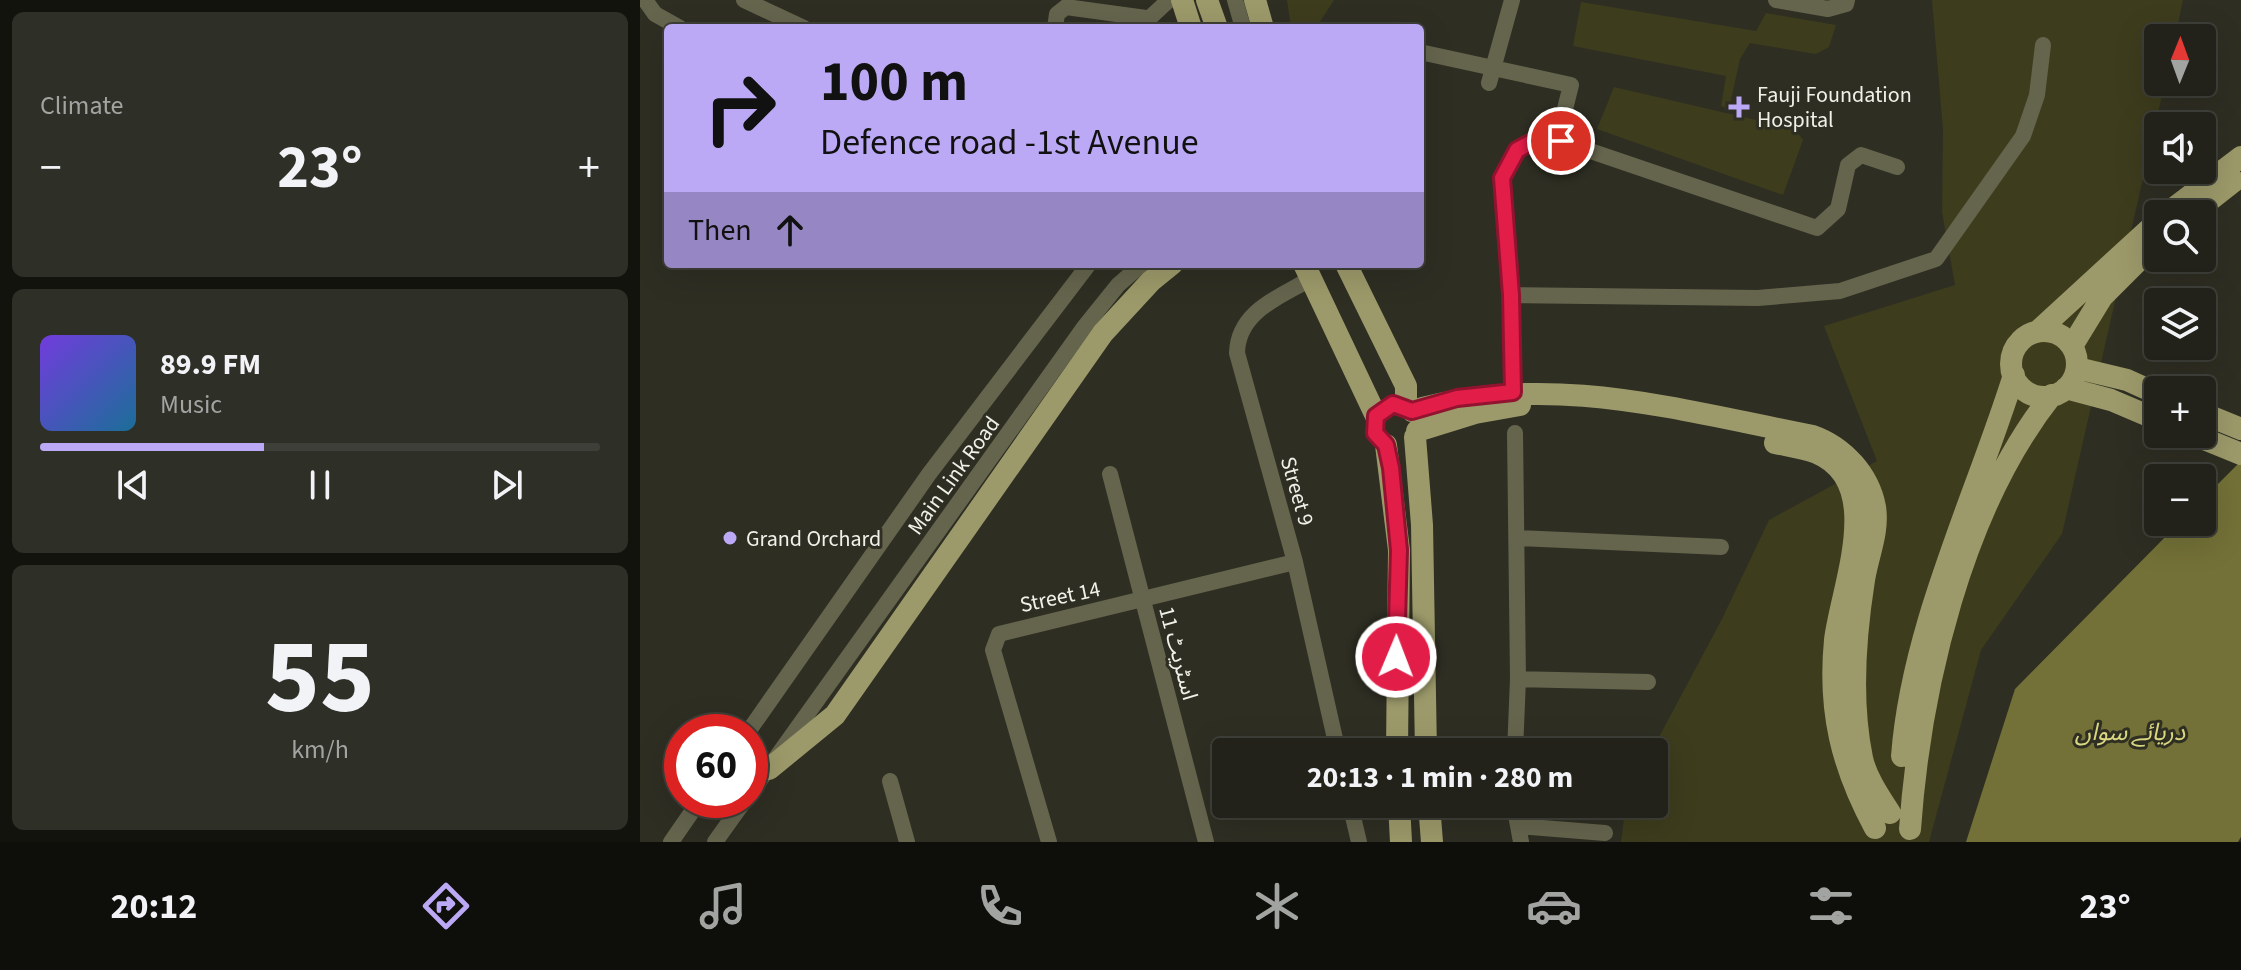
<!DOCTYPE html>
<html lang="en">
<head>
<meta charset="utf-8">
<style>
	body { margin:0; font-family:"Source Sans 3","Noto Sans Arabic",sans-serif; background:#2e2f27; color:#f1f3f6; height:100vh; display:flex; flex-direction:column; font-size:30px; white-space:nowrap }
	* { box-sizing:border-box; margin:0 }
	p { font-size:26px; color:#a2a4a2 }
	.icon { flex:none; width:44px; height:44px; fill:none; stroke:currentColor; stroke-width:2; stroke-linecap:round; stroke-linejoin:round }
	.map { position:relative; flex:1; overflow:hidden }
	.details { display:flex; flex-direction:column; gap:12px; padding:12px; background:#13130e; width:640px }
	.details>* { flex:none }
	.top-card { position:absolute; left:24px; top:24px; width:760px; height:244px; border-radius:8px; box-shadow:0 8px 32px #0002,0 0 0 2px #3f3f39; background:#bca9f5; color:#111; overflow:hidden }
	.needle { width:52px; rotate:1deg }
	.buttons { position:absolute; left:1504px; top:24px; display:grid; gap:16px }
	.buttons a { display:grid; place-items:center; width:72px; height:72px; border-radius:8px; background:#22221a; box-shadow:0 8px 32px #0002,0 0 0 2px #3f3f39; font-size:40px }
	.speed { position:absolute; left:24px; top:714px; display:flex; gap:16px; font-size:40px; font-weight:700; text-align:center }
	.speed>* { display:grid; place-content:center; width:104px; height:104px; border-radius:50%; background:#22221a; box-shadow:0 8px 32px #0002,0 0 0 2px #3f3f39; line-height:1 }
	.speed .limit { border:12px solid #d22; background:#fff; color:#111 }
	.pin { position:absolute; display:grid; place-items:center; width:68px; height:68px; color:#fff; margin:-34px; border:4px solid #fff; border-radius:50%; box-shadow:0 2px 8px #0007 }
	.me { position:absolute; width:88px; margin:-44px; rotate:1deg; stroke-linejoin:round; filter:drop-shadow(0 0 6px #0008) }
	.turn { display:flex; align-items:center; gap:28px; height:168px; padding:0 24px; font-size:36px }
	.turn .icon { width:104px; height:104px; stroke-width:2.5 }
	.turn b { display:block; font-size:56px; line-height:68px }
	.then { display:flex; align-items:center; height:76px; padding:0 24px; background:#0003; gap:16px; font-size:30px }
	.big { font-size:60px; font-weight:700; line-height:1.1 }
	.details .widget { flex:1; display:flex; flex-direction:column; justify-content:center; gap:12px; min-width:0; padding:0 28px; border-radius:12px; background:#2e2f27 }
	.details .dial { align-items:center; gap:0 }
	.dial b { font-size:104px; line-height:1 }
	.song { display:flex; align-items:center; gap:24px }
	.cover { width:96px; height:96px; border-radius:12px; background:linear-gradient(135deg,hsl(260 70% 55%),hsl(200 70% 35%)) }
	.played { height:8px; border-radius:4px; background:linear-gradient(90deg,#bca9f5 40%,#3f3f39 40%) }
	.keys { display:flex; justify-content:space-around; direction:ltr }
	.heat { display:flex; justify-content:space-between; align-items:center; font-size:44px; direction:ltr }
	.trip { position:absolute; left:572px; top:738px; width:456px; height:80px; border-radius:8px; background:#22221a; box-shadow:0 8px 32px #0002,0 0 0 2px #3f3f39; font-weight:700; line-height:80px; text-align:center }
	.tab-bar { display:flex; height:128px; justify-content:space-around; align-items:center; background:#0e0e0a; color:#a2a4a2 }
	.tab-bar .icon { width:56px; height:56px }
	.tab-bar .on { color:#bca9f5 }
	.tab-bar b { font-size:36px; color:#f1f3f6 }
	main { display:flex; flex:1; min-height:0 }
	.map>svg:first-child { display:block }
	.green { fill:#3d3c1d }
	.water { fill:#737137 }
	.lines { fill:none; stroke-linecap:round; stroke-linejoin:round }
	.minor { stroke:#65644d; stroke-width:16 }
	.major { stroke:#9c9a6a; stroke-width:22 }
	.route-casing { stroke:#92132f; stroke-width:20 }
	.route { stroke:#e11d48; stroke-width:14 }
	.poi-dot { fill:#bca9f5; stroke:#2e2e23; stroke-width:3 }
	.labels { text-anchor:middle; stroke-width:6; stroke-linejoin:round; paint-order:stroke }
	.poi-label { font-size:22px; fill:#f1f1ea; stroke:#2e2e23; text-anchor:start }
	.street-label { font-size:22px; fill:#f1f1ea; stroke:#2e2e23 }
	.water-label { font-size:24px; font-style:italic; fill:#dad780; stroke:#2e2e23 }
</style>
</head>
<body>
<main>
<section class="details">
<div class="widget"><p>Climate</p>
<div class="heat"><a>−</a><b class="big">23°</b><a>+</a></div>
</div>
<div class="widget">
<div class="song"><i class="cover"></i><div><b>89.9 FM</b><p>Music</p></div></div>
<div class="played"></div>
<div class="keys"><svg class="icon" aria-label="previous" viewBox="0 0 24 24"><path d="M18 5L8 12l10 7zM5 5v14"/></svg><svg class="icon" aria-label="pause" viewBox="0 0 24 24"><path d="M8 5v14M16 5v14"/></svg><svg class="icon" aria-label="next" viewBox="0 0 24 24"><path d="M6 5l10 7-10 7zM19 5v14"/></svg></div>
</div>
<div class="widget dial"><b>55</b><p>km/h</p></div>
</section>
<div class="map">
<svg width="1601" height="842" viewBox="0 0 1601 842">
	<rect width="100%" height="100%" fill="#2e2e23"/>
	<path class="green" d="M 647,0 L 694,0 L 676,28 L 651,28 Z
		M 1292,0 L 1543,0 L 1535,38 L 1518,38 L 1518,82 L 1525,82 L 1422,534 L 1341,650 L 1289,842 L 981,842 L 986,804 L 1014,804 L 1014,752 L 1011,752 L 1082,619 L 1129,520 L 1237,461 L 1184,326 L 1315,285 L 1302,212 L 1303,130 Z
		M 941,2 L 1116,31 L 1126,13 L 1196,25 L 1189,47 L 1176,54 L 1110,43 L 1100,59 L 1089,109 L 1081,106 L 1086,76 L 933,46 Z
		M 974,87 L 1155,129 L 1163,140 L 1143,195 L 957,129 Z"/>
	<path class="water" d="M 1601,461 L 1601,837 L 1598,842 L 1326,842 L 1375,689 L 1540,522 L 1562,522 L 1562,500 Z"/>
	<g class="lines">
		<path class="minor" d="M 5,0 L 15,14 L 40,28
			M 104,0 L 164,28
			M 595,0 L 603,28
			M 1136,0 L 1188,9 L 1206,4 L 1207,0
			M 500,27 L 529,0
			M 415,28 L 417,14 L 426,7 L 506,18
			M 780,52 L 931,85 L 924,113
			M 849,83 L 872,0
			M 672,278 C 640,297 598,311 597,353 L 655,562 L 698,752
			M 871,295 L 1118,298 L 1200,291 L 1296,259 L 1383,136 L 1397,95 L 1403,45
			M 873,392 L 871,295 L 862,178 L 877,150 L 892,142 L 921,141 L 1177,228 L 1198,209 L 1208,165 L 1221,155 L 1257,167
			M 875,433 L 878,679 L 875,752
			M 470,474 L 566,842
			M 877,538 L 1081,547
			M 878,679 L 1008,682
			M 108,732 L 289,474 L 449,264
			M 250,781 L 267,842
			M 110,794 L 445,326 L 478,285 L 502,264
			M 710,804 L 719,842
			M 874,804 L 881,842
			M 878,826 L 965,833
			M 31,842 L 60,800
			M 75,842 L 105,800
			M 409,842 L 353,650 L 359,634 L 655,562"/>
		<path class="major" d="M 542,0 L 551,28
			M 567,0 L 577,28
			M 615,0 L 623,28
			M 1526,214 L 1601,157
			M 1552,214 L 1594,181
			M 664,264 L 736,416
			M 706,264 L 766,386 L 766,406
			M1371 364a33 33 0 1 1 66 0a33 33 0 1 1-66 0Z
			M 1397,332 L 1518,221
			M 1432,346 L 1462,297 L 1518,241
			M 1437,368 L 1487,380 L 1518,394
			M 1426,388 L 1471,400 L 1518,420
			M 772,411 C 908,371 1038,410 1173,436 C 1204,447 1229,475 1235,507 C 1239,532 1228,555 1224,580 C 1215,637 1210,700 1222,758 C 1226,777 1239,796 1250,813
			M 1562,413 L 1601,429
			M 777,431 L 835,413 L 880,405
			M 1552,434 L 1601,454
			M 775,437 L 782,525 L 786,752
			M 1135,443 C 1149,446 1164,448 1177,453 C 1247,482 1201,588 1195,640 C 1188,711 1202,767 1235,828
			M 746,445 L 759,550 L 757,752
			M 1262,756 C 1272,626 1335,499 1374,375
			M 129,769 L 195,715 L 463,333 L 511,281 L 532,264
			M 759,804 L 761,842
			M 789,804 L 792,842
			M 1270,829 C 1280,687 1322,508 1412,395"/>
	</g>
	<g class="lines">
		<g class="route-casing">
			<path id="route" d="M 756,657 L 759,550 L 751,468 L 746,445 L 735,433 L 736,416 L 753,404 L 772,411 L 817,398 L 873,392 L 871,295 L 862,178 L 877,150 L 892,142 L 921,141"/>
		</g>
		<use href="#route" class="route"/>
	</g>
	<g class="poi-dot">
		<path d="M1095 95h8v8h8v8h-8v8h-8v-8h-8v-8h8z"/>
		<circle cx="90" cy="538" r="8"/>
	</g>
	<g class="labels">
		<g class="poi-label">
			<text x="1117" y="102">Fauji Foundation<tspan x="1117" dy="25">Hospital</tspan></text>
			<text x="106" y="546">Grand Orchard</text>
		</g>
		<g class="street-label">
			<text transform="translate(313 475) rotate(-54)" y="8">Main Link Road</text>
			<text transform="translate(658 491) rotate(74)" y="8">Street 9</text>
			<text transform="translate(420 596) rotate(-12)" y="8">Street 14</text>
			<text transform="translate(539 653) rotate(75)" y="8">اسٹریٹ 11</text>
		</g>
		<g class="water-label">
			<text x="1490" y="740">دریائے سواں</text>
		</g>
	</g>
</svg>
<div class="buttons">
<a><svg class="needle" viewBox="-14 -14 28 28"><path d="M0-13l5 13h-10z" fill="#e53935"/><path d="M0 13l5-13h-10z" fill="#a2a4a2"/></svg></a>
<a><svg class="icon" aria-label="sound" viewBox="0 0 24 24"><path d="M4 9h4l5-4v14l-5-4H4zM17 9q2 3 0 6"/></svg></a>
<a><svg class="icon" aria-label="search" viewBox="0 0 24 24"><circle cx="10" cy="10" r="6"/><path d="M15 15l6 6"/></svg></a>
<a><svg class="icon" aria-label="layers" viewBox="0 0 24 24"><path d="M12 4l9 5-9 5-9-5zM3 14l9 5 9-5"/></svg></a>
<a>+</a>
<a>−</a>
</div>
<div class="speed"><div class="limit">60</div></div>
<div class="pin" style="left:921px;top:141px;background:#d93025"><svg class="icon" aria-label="arrive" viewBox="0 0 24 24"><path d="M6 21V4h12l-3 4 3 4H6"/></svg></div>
<svg class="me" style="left:756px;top:657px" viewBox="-20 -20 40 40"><circle r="17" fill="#e11d48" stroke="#fff" stroke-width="3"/><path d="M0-11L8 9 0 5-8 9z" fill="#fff"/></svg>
<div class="trip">20:13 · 1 min · 280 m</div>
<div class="top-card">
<div class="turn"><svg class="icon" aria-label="right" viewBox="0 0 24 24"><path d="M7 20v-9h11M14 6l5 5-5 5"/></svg><div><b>100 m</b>Defence road -1st Avenue</div></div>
<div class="then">Then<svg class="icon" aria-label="ahead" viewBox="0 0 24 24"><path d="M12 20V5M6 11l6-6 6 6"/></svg></div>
</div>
</div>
</main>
<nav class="tab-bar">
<b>20:12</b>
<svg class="icon on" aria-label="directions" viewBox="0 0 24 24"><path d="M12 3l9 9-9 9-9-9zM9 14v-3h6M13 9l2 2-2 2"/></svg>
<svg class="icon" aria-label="music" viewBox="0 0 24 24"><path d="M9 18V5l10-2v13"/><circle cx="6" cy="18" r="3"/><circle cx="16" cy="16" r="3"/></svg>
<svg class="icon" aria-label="phone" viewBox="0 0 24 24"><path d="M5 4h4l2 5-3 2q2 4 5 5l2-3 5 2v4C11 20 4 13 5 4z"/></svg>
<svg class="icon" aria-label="climate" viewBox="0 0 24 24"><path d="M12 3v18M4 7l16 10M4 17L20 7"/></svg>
<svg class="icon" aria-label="car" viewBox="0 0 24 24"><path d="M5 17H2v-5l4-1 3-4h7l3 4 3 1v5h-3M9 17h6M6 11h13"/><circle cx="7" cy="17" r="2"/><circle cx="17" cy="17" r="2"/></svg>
<svg class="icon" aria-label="filters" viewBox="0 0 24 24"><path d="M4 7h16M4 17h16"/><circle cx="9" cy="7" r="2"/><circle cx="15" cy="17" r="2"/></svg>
<b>23°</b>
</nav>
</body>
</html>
